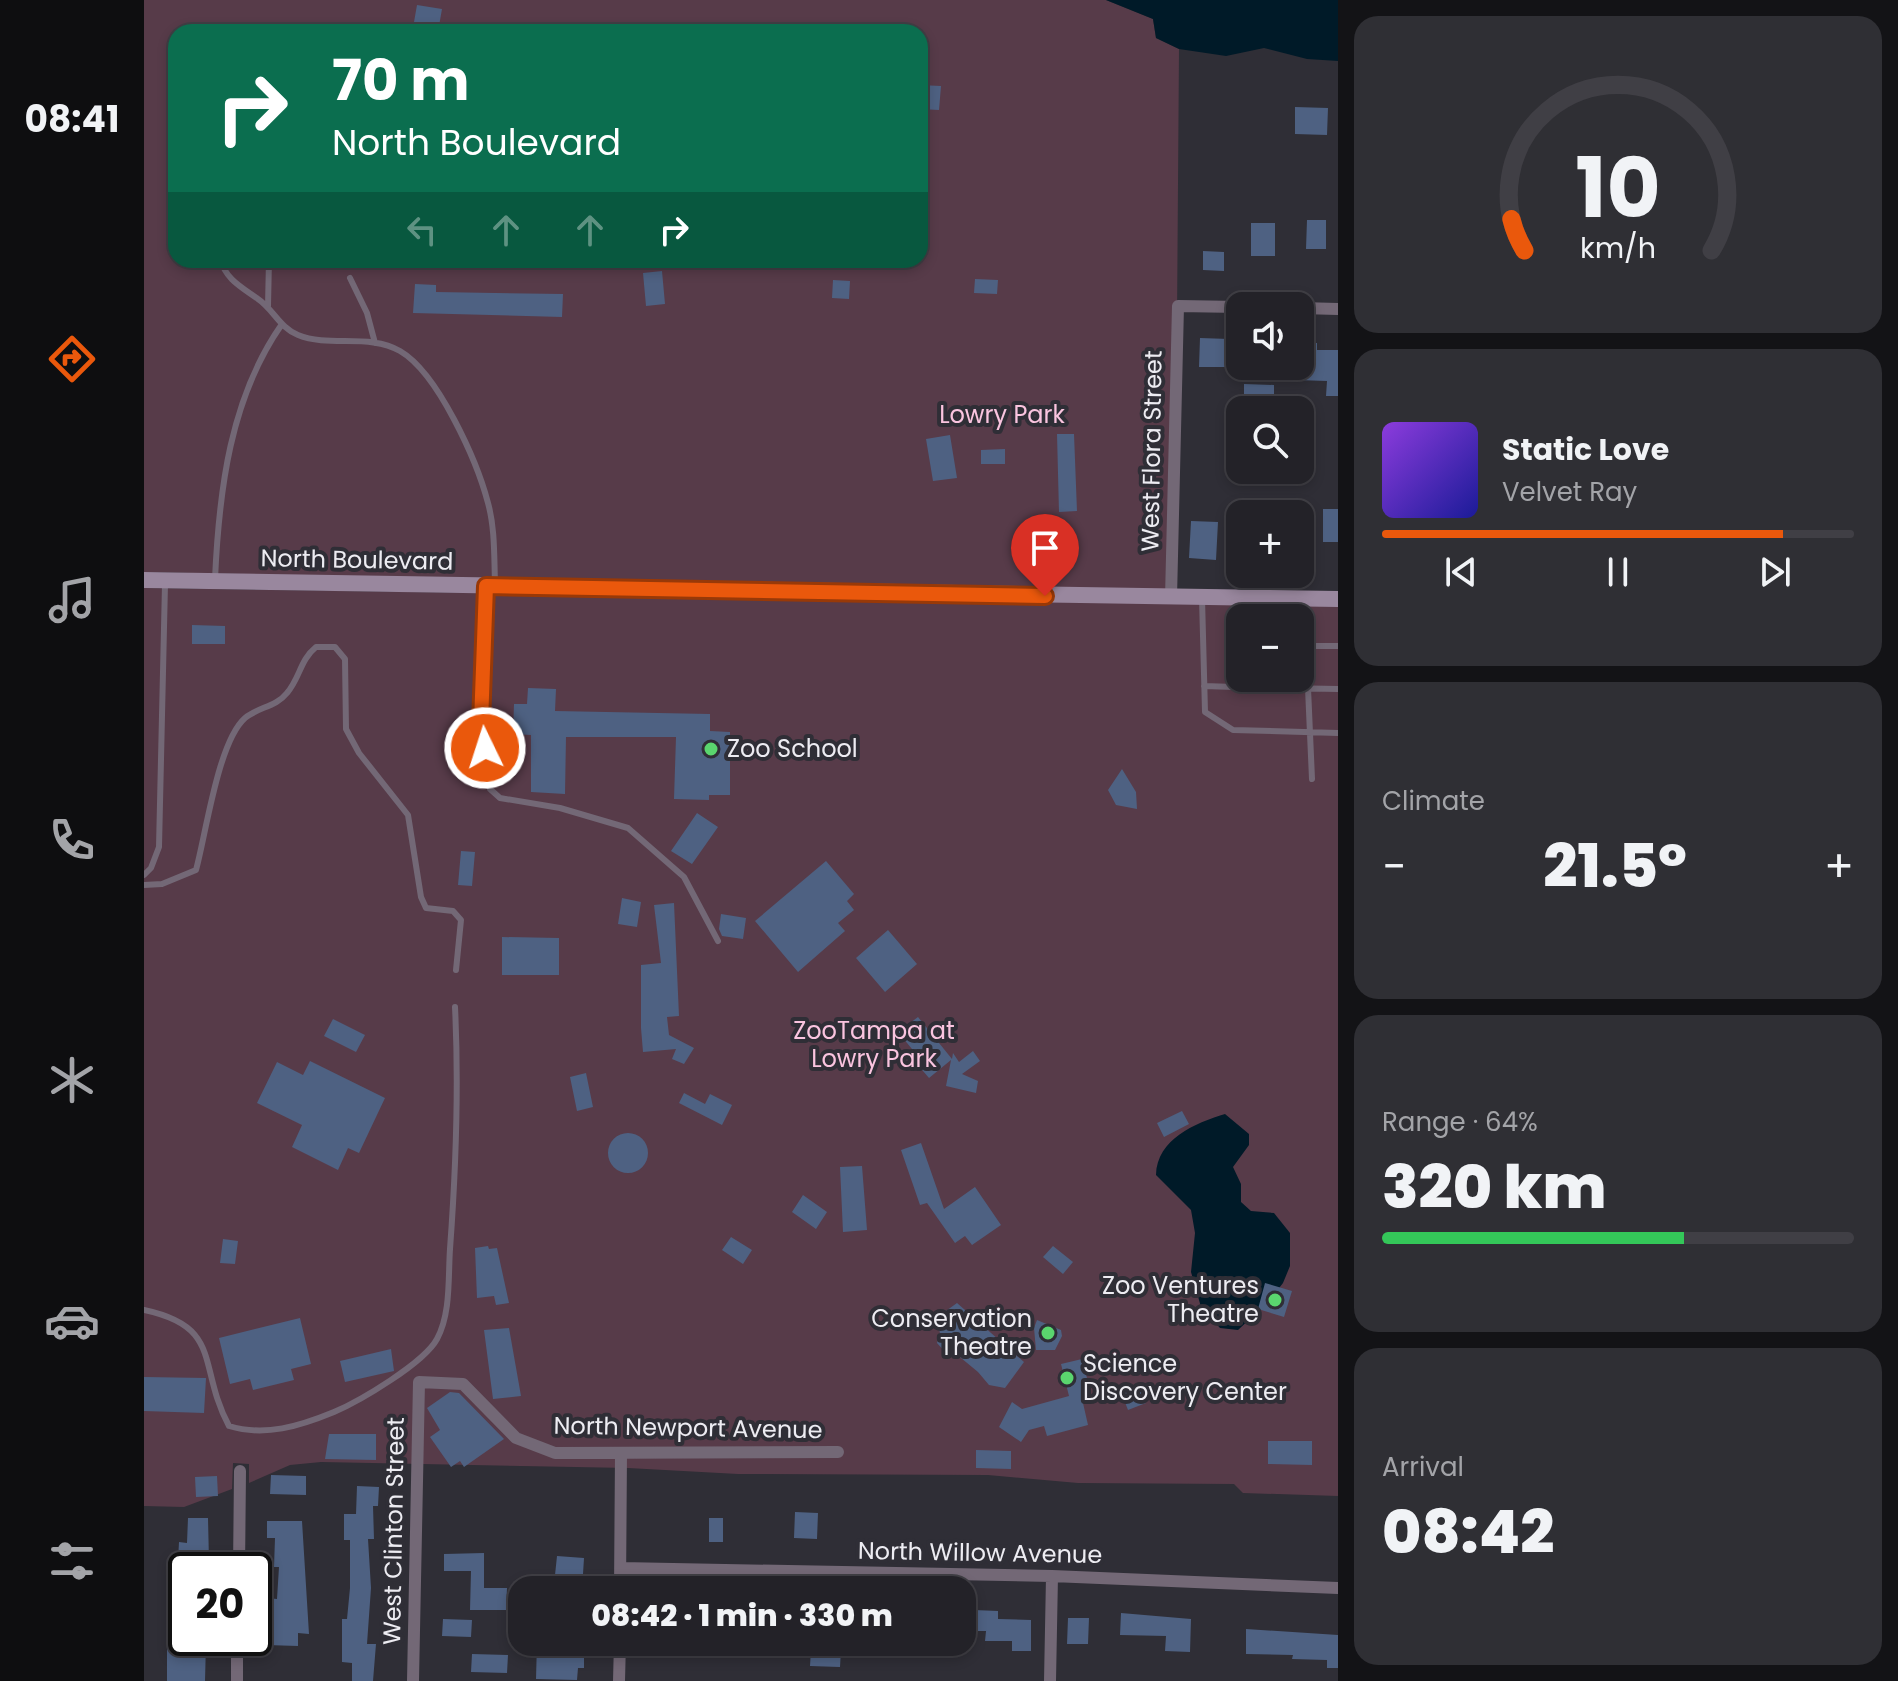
<!DOCTYPE html>
<html lang="en">
<head>
<meta charset="utf-8">
<style>
	body { margin:0; font-family:Poppins,sans-serif; background:#2f2f34; color:#f1f3f6; height:100vh; display:flex; flex-direction:column; font-size:30px; white-space:nowrap }
	* { box-sizing:border-box; margin:0 }
	p { font-size:26px; color:#a3a4a8 }
	.icon { flex:none; width:44px; height:44px; fill:none; stroke:currentColor; stroke-width:2; stroke-linecap:round; stroke-linejoin:round }
	.map { position:relative; flex:1; overflow:hidden }
	.details { display:flex; flex-direction:column; gap:16px; padding:16px; background:#131316; width:560px }
	.details>* { flex:none }
	.hud { position:absolute; left:24px; top:24px; width:760px; height:244px; border-radius:24px; box-shadow:0 4px 12px #0003,0 0 0 2px #403f45; background:#0b6e4f; color:#fff; overflow:hidden }
	.tools { position:absolute; left:1082px; top:292px; display:grid; gap:16px }
	.tools a { display:grid; place-items:center; width:88px; height:88px; border-radius:16px; background:#232228; box-shadow:0 4px 12px #0003,0 0 0 2px #403f45; font-size:40px }
	.speed { position:absolute; left:24px; top:1552px; display:flex; gap:16px; font-size:40px; font-weight:700; text-align:center }
	.speed>* { display:grid; place-content:center; width:104px; height:104px; border-radius:50%; background:#232228; box-shadow:0 4px 12px #0003,0 0 0 2px #403f45; line-height:1 }
	.speed .limit { border:4px solid #111; border-radius:12px; background:#fff; color:#111 }
	.pin { position:absolute; display:grid; place-items:center; width:68px; height:68px; color:#fff; margin:-82px -34px; border-radius:50% 50% 50% 0; rotate:-45deg; box-shadow:0 0 8px #0007 }
	.pin .icon { rotate:45deg }
	.me { position:absolute; width:88px; margin:-44px; rotate:356deg; stroke-linejoin:round; filter:drop-shadow(0 0 6px #0008) }
	.turn { display:flex; align-items:center; gap:28px; height:168px; padding:0 32px; font-size:36px }
	.turn .icon { width:104px; height:104px; stroke-width:2.5 }
	.turn b { display:block; font-size:56px; line-height:68px }
	.lanes { display:flex; align-items:center; height:76px; padding:0 32px; background:#0003; justify-content:center; gap:40px; direction:ltr }
	.lanes .off { opacity:.35 }
	.big { font-size:60px; font-weight:800; line-height:1.1 }
	.details .card { flex:1; display:flex; flex-direction:column; justify-content:center; gap:12px; min-width:0; padding:0 28px; border-radius:24px; background:#2f2f34 }
	.details .dial { align-items:center; gap:0 }
	.dial svg { height:208px; overflow:visible; fill:none; stroke:#403f45; stroke-width:7; stroke-linecap:round; text-anchor:middle }
	.dial text { fill:#f1f3f6; stroke:none }
	.song { display:flex; align-items:center; gap:24px }
	.cover { width:96px; height:96px; border-radius:12px; background:linear-gradient(135deg,hsl(270 70% 55%),hsl(240 70% 35%)) }
	.played { height:8px; border-radius:4px; background:linear-gradient(90deg,#ea580c 85%,#403f45 85%) }
	.keys { display:flex; justify-content:space-around; direction:ltr }
	.heat { display:flex; justify-content:space-between; align-items:center; font-size:44px; direction:ltr }
	.charge { height:12px; border-radius:6px; background:linear-gradient(90deg,#34c759 64%,#403f45 0) }
	.trip { position:absolute; left:364px; top:1576px; width:468px; height:80px; border-radius:24px; background:#232228; box-shadow:0 4px 12px #0003,0 0 0 2px #403f45; font-weight:800; line-height:80px; text-align:center }
	main { display:flex; flex:1; min-height:0 }
	.menu { display:flex; flex-direction:column; width:144px; justify-content:space-around; align-items:center; background:#0e0e10; color:#a3a4a8 }
	.menu .icon { width:56px; height:56px }
	.menu .active { color:#ea580c }
	.menu b { font-size:36px; color:#f1f3f6 }
	.map>svg:first-child { display:block }
	.green { fill:#573b49; fill-rule:evenodd }
	.water { fill:#001a28 }
	.building { fill:#4e6182 }
	.lines { fill:none; stroke-linecap:round; stroke-linejoin:round }
	.lane { stroke:#736876; stroke-width:6 }
	.street { stroke:#736876; stroke-width:12 }
	.secondary { stroke:#99879e; stroke-width:16 }
	.route-casing { stroke:#983908; stroke-width:20 }
	.route { stroke:#ea580c; stroke-width:14 }
	.poi-dot { fill:#5ad56e; stroke:#2f2e36; stroke-width:3 }
	.labels { text-anchor:middle; stroke-width:8; stroke-linejoin:round; paint-order:stroke }
	.park-label { font-size:24px; fill:#fac4df; stroke:#2f2e36 }
	.street-label { font-size:24px; fill:#edecf2; stroke:#2f2e36 }
	.poi-label { font-size:24px; fill:#edecf2; stroke:#2f2e36; text-anchor:start }
</style>
</head>
<body>
<main>
<nav class="menu">
<b>08:41</b>
<svg class="icon active" aria-label="directions" viewBox="0 0 24 24"><path d="M12 3l9 9-9 9-9-9zM9 14v-3h6M13 9l2 2-2 2"/></svg>
<svg class="icon" aria-label="music" viewBox="0 0 24 24"><path d="M9 18V5l10-2v13"/><circle cx="6" cy="18" r="3"/><circle cx="16" cy="16" r="3"/></svg>
<svg class="icon" aria-label="phone" viewBox="0 0 24 24"><path d="M5 4h4l2 5-3 2q2 4 5 5l2-3 5 2v4C11 20 4 13 5 4z"/></svg>
<svg class="icon" aria-label="climate" viewBox="0 0 24 24"><path d="M12 3v18M4 7l16 10M4 17L20 7"/></svg>
<svg class="icon" aria-label="car" viewBox="0 0 24 24"><path d="M5 17H2v-5l4-1 3-4h7l3 4 3 1v5h-3M9 17h6M6 11h13"/><circle cx="7" cy="17" r="2"/><circle cx="17" cy="17" r="2"/></svg>
<svg class="icon" aria-label="filters" viewBox="0 0 24 24"><path d="M4 7h16M4 17h16"/><circle cx="9" cy="7" r="2"/><circle cx="15" cy="17" r="2"/></svg>
</nav>
<div class="map">
<svg width="1194" height="1681" viewBox="0 0 1194 1681">
	<rect width="100%" height="100%" fill="#2f2e36"/>
	<path class="green" d="M 0,0 L 962,0 L 1009,19 L 1012,38 L 1035,49 L 1031,593 L 0,572 ZM 32,32 L 776,32 L 776,260 L 32,260 Z
		M 0,588 L 1194,606 L 1194,1496 L 1099,1493 L 1090,1484 L 934,1483 L 844,1475 L 594,1474 L 484,1468 L 177,1462 L 146,1465 L 105,1483 L 105,1464 L 89,1463 L 88,1489 L 40,1507 L 0,1506 ZM 1096,618 L 1156,618 L 1156,678 L 1096,678 Z"/>
	<path class="water" d="M 962,0 L 1194,0 L 1194,61 L 1163,59 L 1120,48 L 1082,56 L 1035,49 L 1012,38 L 1009,19 Z
		M 1081,1114 L 1105,1134 L 1105,1145 L 1089,1167 L 1097,1184 L 1097,1202 L 1107,1211 L 1130,1213 L 1146,1233 L 1146,1266 L 1139,1283 L 1125,1301 L 1094,1330 L 1076,1328 L 1057,1307 L 1047,1272 L 1051,1233 L 1047,1210 L 1012,1175 C 1013,1139 1051,1123 1081,1114 Z"/>
	<path class="building" d="M 273,5 L 298,9 L 295,26 L 270,22 Z
		M 776,85 L 797,86 L 795,110 L 776,109 Z
		M 1151,107 L 1184,108 L 1183,135 L 1151,134 Z
		M 1163,220 L 1182,220 L 1182,249 L 1162,249 Z
		M 1107,223 L 1131,223 L 1131,256 L 1107,256 Z
		M 1059,251 L 1080,252 L 1080,271 L 1059,270 Z
		M 518,271 L 521,304 L 502,306 L 499,273 Z
		M 831,279 L 854,280 L 853,294 L 830,293 Z
		M 689,280 L 706,281 L 705,299 L 688,298 Z
		M 271,284 L 292,285 L 292,292 L 419,294 L 418,317 L 269,313 Z
		M 1056,338 L 1085,339 L 1084,367 L 1055,367 Z
		M 1156,343 L 1173,343 L 1173,350 L 1194,350 L 1194,396 L 1182,396 L 1183,381 L 1152,380 Z
		M 1100,384 L 1130,385 L 1130,405 L 1100,405 Z
		M 913,434 L 930,434 L 933,511 L 915,512 Z
		M 806,435 L 813,478 L 789,481 L 782,439 Z
		M 861,449 L 861,464 L 837,464 L 837,450 Z
		M 1179,509 L 1194,509 L 1194,542 L 1179,542 Z
		M 1047,521 L 1074,522 L 1072,560 L 1045,558 Z
		M 48,625 L 81,626 L 81,644 L 48,644 Z
		M 384,688 L 412,689 L 411,711 L 566,714 L 566,731 L 586,732 L 586,795 L 565,795 L 565,800 L 530,799 L 532,737 L 422,737 L 421,794 L 387,792 L 387,735 L 369,734 L 370,704 L 383,704 Z
		M 978,769 L 992,792 L 993,809 L 972,805 L 964,790 Z
		M 553,813 L 574,827 L 548,864 L 527,851 Z
		M 317,851 L 331,852 L 328,886 L 314,885 Z
		M 682,861 L 710,894 L 703,901 L 710,910 L 694,923 L 701,931 L 654,972 L 611,921 Z
		M 478,898 L 497,902 L 493,927 L 474,924 Z
		M 530,903 L 535,1016 L 523,1017 L 525,1035 L 550,1048 L 540,1064 L 528,1059 L 532,1049 L 499,1052 L 497,1028 L 497,965 L 517,963 L 510,905 Z
		M 577,914 L 602,918 L 599,939 L 578,936 L 575,929 Z
		M 744,930 L 773,964 L 741,992 L 712,958 Z
		M 358,937 L 415,938 L 415,975 L 358,975 Z
		M 774,1017 L 808,1059 L 809,1053 L 815,1062 L 829,1051 L 836,1061 L 818,1074 L 834,1081 L 832,1093 L 802,1086 L 807,1060 L 785,1078 L 773,1064 L 777,1060 L 754,1032 Z
		M 189,1019 L 221,1035 L 212,1052 L 180,1036 Z
		M 166,1061 L 241,1098 L 215,1153 L 204,1148 L 194,1170 L 148,1147 L 158,1125 L 113,1103 L 133,1062 L 159,1075 Z
		M 442,1073 L 449,1107 L 433,1111 L 426,1077 Z
		M 540,1093 L 561,1104 L 566,1094 L 588,1105 L 578,1125 L 535,1103 Z
		M 1038,1111 L 1045,1124 L 1020,1137 L 1013,1123 Z
		M464 1153a20 20 0 1 1 40 0a20 20 0 1 1-40 0Z
		M 777,1143 L 800,1209 L 831,1187 L 857,1225 L 828,1245 L 821,1236 L 811,1243 L 783,1203 L 776,1205 L 757,1150 Z
		M 718,1166 L 723,1230 L 699,1232 L 696,1167 Z
		M 659,1195 L 683,1212 L 672,1229 L 648,1212 Z
		M 587,1237 L 608,1250 L 599,1264 L 578,1250 Z
		M 79,1239 L 94,1241 L 91,1264 L 76,1263 Z
		M 344,1246 L 345,1249 L 353,1248 L 365,1303 L 352,1305 L 350,1296 L 333,1298 L 331,1248 Z
		M 909,1246 L 929,1262 L 919,1274 L 899,1257 Z
		M 1121,1283 L 1148,1291 L 1140,1317 L 1114,1309 Z
		M 813,1303 L 880,1362 L 861,1388 L 845,1385 L 834,1372 L 811,1353 L 801,1352 L 793,1343 L 796,1332 L 788,1321 Z
		M 156,1318 L 167,1364 L 147,1369 L 150,1380 L 109,1390 L 106,1379 L 86,1384 L 75,1338 Z
		M 893,1320 L 917,1330 L 918,1336 L 911,1350 L 892,1350 L 890,1328 Z
		M 365,1328 L 377,1396 L 349,1399 L 340,1330 Z
		M 247,1349 L 250,1371 L 201,1382 L 196,1361 Z
		M 938,1359 L 949,1401 L 939,1403 L 944,1425 L 903,1436 L 900,1426 L 885,1430 L 877,1442 L 855,1427 L 868,1402 L 878,1409 L 925,1396 L 917,1364 Z
		M 0,1377 L 62,1378 L 60,1413 L 0,1411 Z
		M 995,1385 L 1002,1403 L 984,1410 L 977,1392 Z
		M 306,1392 L 315,1393 L 360,1439 L 320,1467 L 316,1461 L 307,1467 L 286,1437 L 296,1430 L 283,1408 Z
		M 185,1434 L 232,1434 L 232,1460 L 181,1459 Z
		M 1124,1441 L 1168,1441 L 1168,1465 L 1124,1464 Z
		M 832,1450 L 867,1451 L 867,1469 L 832,1468 Z
		M 127,1475 L 162,1476 L 162,1495 L 126,1494 Z
		M 73,1476 L 74,1496 L 52,1497 L 51,1477 Z
		M 213,1486 L 235,1487 L 234,1506 L 229,1506 L 230,1539 L 224,1539 L 227,1588 L 223,1644 L 232,1644 L 229,1681 L 208,1681 L 208,1663 L 198,1662 L 198,1619 L 203,1619 L 206,1588 L 206,1540 L 200,1540 L 200,1514 L 212,1514 Z
		M 651,1512 L 674,1513 L 673,1539 L 650,1538 Z
		M 44,1518 L 64,1518 L 65,1561 L 34,1560 L 35,1542 L 43,1543 Z
		M 565,1518 L 579,1518 L 579,1542 L 565,1542 Z
		M 123,1521 L 158,1521 L 165,1634 L 154,1633 L 154,1646 L 122,1645 L 123,1598 L 133,1599 L 135,1567 L 130,1567 L 131,1538 L 123,1538 Z
		M 340,1553 L 340,1588 L 363,1588 L 362,1610 L 326,1610 L 327,1571 L 300,1571 L 300,1554 Z
		M 413,1556 L 440,1558 L 438,1590 L 424,1590 L 425,1576 L 411,1575 Z
		M 830,1610 L 854,1611 L 854,1619 L 887,1620 L 887,1651 L 868,1651 L 868,1641 L 841,1641 L 842,1631 L 830,1631 Z
		M 977,1613 L 1047,1619 L 1046,1652 L 1021,1651 L 1022,1636 L 976,1635 Z
		M 924,1618 L 945,1618 L 944,1644 L 923,1644 Z
		M 299,1619 L 328,1620 L 327,1637 L 298,1636 Z
		M 1102,1629 L 1194,1635 L 1194,1668 L 1183,1668 L 1183,1660 L 1148,1659 L 1149,1655 L 1102,1654 Z
		M 23,1642 L 62,1643 L 61,1681 L 23,1681 Z
		M 393,1642 L 434,1642 L 434,1654 L 440,1654 L 440,1668 L 434,1668 L 433,1680 L 392,1679 Z
		M 667,1649 L 697,1650 L 696,1667 L 666,1666 Z
		M 328,1654 L 364,1655 L 363,1673 L 327,1672 Z"/>
	<g class="lines">
		<path class="lane" d="M 77,260 C 81,279 99,288 114,299 C 129,309 136,328 154,335 C 186,348 225,333 256,351 C 294,373 333,461 344,503 C 351,528 350,556 351,582
			M 206,278 L 223,313 L 231,343
			M 124,306 L 125,260
			M 71,579 C 75,491 86,398 138,324
			M 342,586 L 337,723 L 346,789 L 356,798 L 416,808 L 484,828 L 540,877 L 574,941
			M 1058,598 L 1061,712 L 1089,730 L 1194,733
			M 1156,646 L 1194,646
			M 1060,686 L 1090,687 L 1091,654 L 1096,648
			M 1090,687 L 1194,689
			M 1164,688 L 1168,779
			M 0,875 L 7,868 L 15,847 L 21,584
			M 0,885 L 18,884 L 52,870 C 62,834 74,742 101,718 C 114,707 132,707 143,693 C 156,678 156,660 172,647 L 191,647 L 201,659 L 202,729 L 215,753 L 264,815 L 277,897 L 282,908 L 309,911 L 317,920 L 312,970
			M 0,1310 C 80,1327 53,1367 85,1426 C 121,1437 156,1426 190,1412 C 216,1401 280,1363 293,1339 C 307,1313 304,1278 306,1249 C 312,1168 315,1088 311,1007"/>
		<path class="street" d="M 1156,308 L 1194,309
			M 1027,598 L 1034,306 L 1096,307
			M 477,1568 L 908,1576 L 1194,1588
			M 95,1570 L 96,1471
			M 476,1590 L 477,1453
			M 93,1681 L 93,1638
			M 269,1681 L 275,1382 L 319,1384 L 372,1438 L 411,1453 L 694,1452
			M 475,1681 L 476,1642
			M 906,1681 L 908,1576"/>
		<path class="secondary" d="M 0,580 L 1194,599"/>
	</g>
	<g class="lines">
		<g class="route-casing">
			<path id="route" d="M 341,748 L 337,723 L 342,586 L 901,596"/>
		</g>
		<use href="#route" class="route"/>
	</g>
	<g class="poi-dot">
		<circle cx="567" cy="749" r="8"/>
		<circle cx="1131" cy="1300" r="8"/>
		<circle cx="904" cy="1333" r="8"/>
		<circle cx="923" cy="1378" r="8"/>
	</g>
	<g class="labels">
		<g class="park-label">
			<text x="858" y="423">Lowry Park</text>
			<text x="730" y="1039">ZooTampa at<tspan x="730" dy="28">Lowry Park</tspan></text>
		</g>
		<g class="street-label">
			<text transform="translate(1008 451) rotate(-89)" y="8">West Flora Street</text>
			<text transform="translate(213 560) rotate(1)" y="8">North Boulevard</text>
			<text transform="translate(544 1428) rotate(1)" y="8">North Newport Avenue</text>
			<text transform="translate(250 1531) rotate(-89)" y="8">West Clinton Street</text>
			<text transform="translate(836 1553) rotate(1)" y="8">North Willow Avenue</text>
		</g>
		<g class="poi-label">
			<text x="583" y="757">Zoo School</text>
			<text x="1115" y="1294" text-anchor="end">Zoo Ventures<tspan x="1115" dy="28">Theatre</tspan></text>
			<text x="888" y="1327" text-anchor="end">Conservation<tspan x="888" dy="28">Theatre</tspan></text>
			<text x="939" y="1372">Science<tspan x="939" dy="28">Discovery Center</tspan></text>
		</g>
	</g>
</svg>
<div class="tools">
<a><svg class="icon" aria-label="sound" viewBox="0 0 24 24"><path d="M4 9h4l5-4v14l-5-4H4zM17 9q2 3 0 6"/></svg></a>
<a><svg class="icon" aria-label="search" viewBox="0 0 24 24"><circle cx="10" cy="10" r="6"/><path d="M15 15l6 6"/></svg></a>
<a>+</a>
<a>−</a>
</div>
<div class="speed"><div class="limit">20</div></div>
<div class="pin" style="left:901px;top:596px;background:#d93025"><svg class="icon" aria-label="arrive" viewBox="0 0 24 24"><path d="M6 21V4h12l-3 4 3 4H6"/></svg></div>
<svg class="me" style="left:341px;top:748px" viewBox="-20 -20 40 40"><circle r="17" fill="#ea580c" stroke="#fff" stroke-width="3"/><path d="M0-11L8 9 0 5-8 9z" fill="#fff"/></svg>
<div class="trip">08:42 · 1 min · 330 m</div>
<div class="hud">
<div class="turn"><svg class="icon" aria-label="right" viewBox="0 0 24 24"><path d="M7 20v-9h11M14 6l5 5-5 5"/></svg><div><b>70 m</b>North Boulevard</div></div>
<div class="lanes"><svg class="icon off" aria-label="left" viewBox="0 0 24 24"><path d="M17 20v-9H6M10 6l-5 5 5 5"/></svg><svg class="icon off" aria-label="ahead" viewBox="0 0 24 24"><path d="M12 20V5M6 11l6-6 6 6"/></svg><svg class="icon off" aria-label="ahead" viewBox="0 0 24 24"><path d="M12 20V5M6 11l6-6 6 6"/></svg><svg class="icon" aria-label="right" viewBox="0 0 24 24"><path d="M7 20v-9h11M14 6l5 5-5 5"/></svg></div>
</div>
</div>
<section class="details">
<div class="card dial"><svg viewBox="0 0 100 80">
<path d="M14 69A42 42 0 1 1 86 69"/>
<path d="M14 69A42 42 0 0 1 9 57" stroke="#ea580c"/>
<text x="50" y="56" font-size="32" font-weight="700">10</text>
<text x="50" y="72" font-size="11">km/h</text>
</svg></div>
<div class="card">
<div class="song"><i class="cover"></i><div><b>Static Love</b><p>Velvet Ray</p></div></div>
<div class="played"></div>
<div class="keys"><svg class="icon" aria-label="previous" viewBox="0 0 24 24"><path d="M18 5L8 12l10 7zM5 5v14"/></svg><svg class="icon" aria-label="pause" viewBox="0 0 24 24"><path d="M8 5v14M16 5v14"/></svg><svg class="icon" aria-label="next" viewBox="0 0 24 24"><path d="M6 5l10 7-10 7zM19 5v14"/></svg></div>
</div>
<div class="card"><p>Climate</p>
<div class="heat"><a>−</a><b class="big">21.5°</b><a>+</a></div>
</div>
<div class="card"><p>Range · 64%</p><b class="big">320 km</b><div class="charge"></div></div>
<div class="card"><p>Arrival</p><b class="big">08:42</b></div>
</section>
</main>
</body>
</html>
